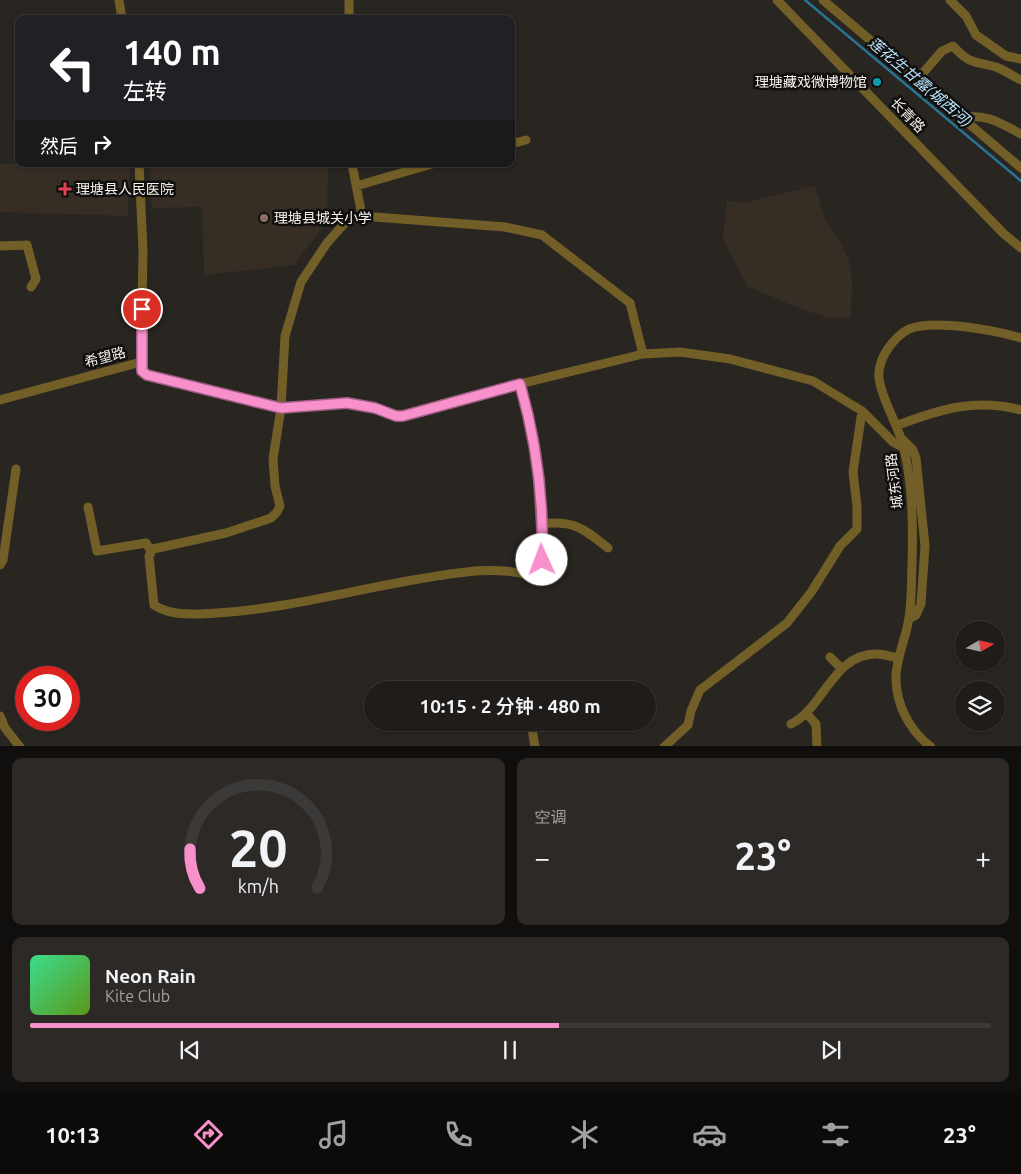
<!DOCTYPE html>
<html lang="zh">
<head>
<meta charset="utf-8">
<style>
	body { margin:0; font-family:Ubuntu,"Noto Sans SC",sans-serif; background:#2c2926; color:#f1f3f6; height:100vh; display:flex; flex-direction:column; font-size:19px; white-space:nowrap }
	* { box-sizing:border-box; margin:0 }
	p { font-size:16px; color:#a1a1a2 }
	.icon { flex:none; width:28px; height:28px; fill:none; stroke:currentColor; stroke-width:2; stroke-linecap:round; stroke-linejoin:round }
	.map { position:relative; height:746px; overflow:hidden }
	.sheet { display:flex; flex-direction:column; gap:12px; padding:12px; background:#110f0e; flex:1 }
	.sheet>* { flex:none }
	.top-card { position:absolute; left:15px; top:15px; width:500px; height:152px; border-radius:10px; box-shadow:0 1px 4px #0004,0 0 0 1px #3c3a38; background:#202124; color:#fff; overflow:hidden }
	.needle { width:32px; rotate:81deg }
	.buttons { position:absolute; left:955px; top:621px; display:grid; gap:10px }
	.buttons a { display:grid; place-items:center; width:50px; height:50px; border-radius:50%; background:#1f1c19; box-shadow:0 1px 4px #0004,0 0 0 1px #3c3a38; font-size:25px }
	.speed { position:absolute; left:15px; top:666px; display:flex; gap:10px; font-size:25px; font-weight:700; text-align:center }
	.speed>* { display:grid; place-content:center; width:65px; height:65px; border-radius:50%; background:#1f1c19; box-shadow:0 1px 4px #0004,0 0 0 1px #3c3a38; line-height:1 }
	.speed .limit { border:8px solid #d22; background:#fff; color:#111 }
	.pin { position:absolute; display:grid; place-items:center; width:42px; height:42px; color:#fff; margin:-21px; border:2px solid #fff; border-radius:50%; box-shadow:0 1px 5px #0007 }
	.me { position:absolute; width:55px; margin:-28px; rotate:358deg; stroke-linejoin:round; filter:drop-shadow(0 0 4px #0008) }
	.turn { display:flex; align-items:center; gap:18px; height:105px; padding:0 25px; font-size:22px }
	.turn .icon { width:65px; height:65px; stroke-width:2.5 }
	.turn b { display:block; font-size:35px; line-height:42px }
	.then { display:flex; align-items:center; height:48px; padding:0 25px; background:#0003; gap:10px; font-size:19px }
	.big { font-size:38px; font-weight:600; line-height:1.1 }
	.sheet .widget { flex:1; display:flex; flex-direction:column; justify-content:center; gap:8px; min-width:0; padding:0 18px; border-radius:10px; background:#2c2926 }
	.sheet .dial { align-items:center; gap:0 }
	.dial svg { height:130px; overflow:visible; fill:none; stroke:#3c3a38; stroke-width:7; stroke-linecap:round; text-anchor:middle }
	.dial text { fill:#f1f3f6; stroke:none }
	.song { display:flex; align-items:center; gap:15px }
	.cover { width:60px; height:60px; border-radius:8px; background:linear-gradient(135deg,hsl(150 70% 55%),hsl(90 70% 35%)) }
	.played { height:5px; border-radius:2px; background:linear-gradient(90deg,#f890cc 55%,#3c3a38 55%) }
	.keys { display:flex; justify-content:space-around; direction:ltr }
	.heat { display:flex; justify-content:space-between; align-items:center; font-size:28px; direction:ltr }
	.sheet .tiles { flex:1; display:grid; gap:12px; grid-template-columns:1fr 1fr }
	.widget:last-child { grid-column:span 2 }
	.trip { position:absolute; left:364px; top:681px; width:292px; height:50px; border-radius:25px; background:#1f1c19; box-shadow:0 1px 4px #0004,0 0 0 1px #3c3a38; font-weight:600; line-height:50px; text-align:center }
	.tab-bar { display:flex; height:80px; justify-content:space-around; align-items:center; background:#0c0b0a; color:#a1a1a2 }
	.tab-bar .icon { width:35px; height:35px }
	.tab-bar .current { color:#f890cc }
	.tab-bar b { font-size:22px; color:#f1f3f6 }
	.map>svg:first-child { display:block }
	.built { fill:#362d25 }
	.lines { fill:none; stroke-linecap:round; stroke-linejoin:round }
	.stream { stroke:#297396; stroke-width:2.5 }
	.minor { stroke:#725f27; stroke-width:9 }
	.route-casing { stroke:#a15e85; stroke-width:12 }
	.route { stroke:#f890cc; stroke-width:9 }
	.culture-dot { fill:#0f9aa8; stroke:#100e0d; stroke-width:2 }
	.health-dot { fill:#e0444e; stroke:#100e0d; stroke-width:2 }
	.education-dot { fill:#8d6e63; stroke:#100e0d; stroke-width:2 }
	.labels { text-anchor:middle; stroke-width:5; stroke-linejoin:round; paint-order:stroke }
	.poi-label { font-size:14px; fill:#f5f2ef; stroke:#100e0d; text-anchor:start }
	.street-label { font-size:14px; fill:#f5f2ef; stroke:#100e0d }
	.water-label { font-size:15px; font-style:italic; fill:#b9e5fe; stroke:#100e0d }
</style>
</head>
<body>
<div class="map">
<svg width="1021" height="747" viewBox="0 0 1021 747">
	<rect width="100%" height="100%" fill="#292521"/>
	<path class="built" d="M 0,164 L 130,164 L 128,216 L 0,212 Z
		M 150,164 L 328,164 L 327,221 L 294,265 L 204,275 L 202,207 L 152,208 Z
		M 815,186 L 825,219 L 840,241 L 849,261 L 852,280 L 851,317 L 829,318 L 801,309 L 747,286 L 723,240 L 727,200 L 742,203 Z"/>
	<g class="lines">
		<path class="stream" d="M 805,0 L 1021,181"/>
		<path class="minor" d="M 119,0 L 122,19
			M 777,0 L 1004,234 L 1021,248
			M 823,0 L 1021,168
			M 950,0 L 966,16 L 976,35 L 1006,56 L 1021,59
			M 349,19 L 349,0
			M 917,80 L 942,51 L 953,46 C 970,65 975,61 996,67 C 1004,70 1013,76 1021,80
			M 961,117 C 988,114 998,122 1021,134
			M 511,144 L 526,140
			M 139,164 L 143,251 L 141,362 L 142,371 L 147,375 L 281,408 L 347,403 L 375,408 L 396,415 L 403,415 L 466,397 L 643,354 L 680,352 L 730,359 L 813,381 L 862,411 L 893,442 L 904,448
			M 352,164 L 362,216
			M 356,186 L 432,164
			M 0,246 L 27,245 L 36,279 L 31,287
			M 520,384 L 531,425 L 538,483 L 542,560 L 532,576 C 496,565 456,573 419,579 C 352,590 285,609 217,613 C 196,614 172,617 154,605 L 149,556 L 153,549 L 226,533 L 271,518 L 277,512 L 280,506 L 275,486 L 273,459 L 281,408 L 285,336 L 301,282 L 327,243 L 344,224 L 362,216 L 505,227 L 542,235 L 630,303 L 643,354
			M 0,400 L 141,362
			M 898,425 C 941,409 975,398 1021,410
			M 902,439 L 913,450 L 916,458 L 925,546 L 921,604 L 916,615 L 909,619
			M 88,507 L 97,551 L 146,543 L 151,551
			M 540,524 C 574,520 583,528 608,548
			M 0,565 L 3,560 L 16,469
			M 830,657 L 841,668
			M 807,714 L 816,724 L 817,747
			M 0,716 L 5,728 L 20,747
			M 531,722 L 535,747
			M 791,724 C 824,708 833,654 876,654 C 884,654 892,657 899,658
			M 664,747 L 688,725 L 691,711 L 700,690 L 787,623 L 812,591 L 840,546 L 857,529 L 857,507 L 853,472 L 862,411
			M 931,747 C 909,730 895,703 896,675 C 897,657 905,640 908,623 C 912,605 911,585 912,566 C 913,528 913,487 904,449 C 899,425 882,402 879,378 C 878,368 882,358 887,350 C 893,341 899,334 909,329 C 935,319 994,330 1021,338"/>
	</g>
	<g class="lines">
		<g class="route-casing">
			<path id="route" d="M 142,309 L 142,371 L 147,375 L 281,408 L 347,403 L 375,408 L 396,416 L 403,416 L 520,384 C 536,440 544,501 542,560"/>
		</g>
		<use href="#route" class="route"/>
	</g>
	<circle class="culture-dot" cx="877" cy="82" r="5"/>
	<path class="health-dot" d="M62.5 181.5h5v5h5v5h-5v5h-5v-5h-5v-5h5z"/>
	<circle class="education-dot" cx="264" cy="218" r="5"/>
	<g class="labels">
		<g class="poi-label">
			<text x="867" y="87" text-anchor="end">理塘藏戏微博物馆</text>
			<text x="76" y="194">理塘县人民医院</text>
			<text x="274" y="223">理塘县城关小学</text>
		</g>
		<g class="street-label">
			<text transform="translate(908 115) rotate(46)" y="5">长青路</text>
			<text transform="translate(105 357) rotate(-15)" y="5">希望路</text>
			<text transform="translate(894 481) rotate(-97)" y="5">城东河路</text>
		</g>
		<g class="water-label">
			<text transform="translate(920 82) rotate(40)" y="5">莲花生甘露(城西河)</text>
		</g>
	</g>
</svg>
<div class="buttons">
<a><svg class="needle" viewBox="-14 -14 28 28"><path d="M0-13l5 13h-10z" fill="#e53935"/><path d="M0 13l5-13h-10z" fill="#a1a1a2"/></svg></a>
<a><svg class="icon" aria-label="layers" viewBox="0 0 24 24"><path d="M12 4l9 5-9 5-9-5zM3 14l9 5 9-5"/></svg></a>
</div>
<div class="speed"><div class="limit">30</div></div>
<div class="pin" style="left:142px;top:309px;background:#d93025"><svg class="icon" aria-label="arrive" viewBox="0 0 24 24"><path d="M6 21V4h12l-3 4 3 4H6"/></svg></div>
<svg class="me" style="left:542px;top:560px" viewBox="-20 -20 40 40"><circle r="19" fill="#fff"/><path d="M0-13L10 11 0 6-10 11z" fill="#f890cc"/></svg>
<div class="trip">10:15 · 2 分钟 · 480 m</div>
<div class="top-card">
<div class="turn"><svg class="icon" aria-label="left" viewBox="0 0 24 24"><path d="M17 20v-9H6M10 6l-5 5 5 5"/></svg><div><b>140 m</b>左转</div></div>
<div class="then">然后<svg class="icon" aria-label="right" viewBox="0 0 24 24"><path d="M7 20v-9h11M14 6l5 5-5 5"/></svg></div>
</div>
</div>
<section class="sheet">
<div class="tiles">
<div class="widget dial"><svg viewBox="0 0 100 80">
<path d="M14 69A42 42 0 1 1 86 69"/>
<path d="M14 69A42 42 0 0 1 8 45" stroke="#f890cc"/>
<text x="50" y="56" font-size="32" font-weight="700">20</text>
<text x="50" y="72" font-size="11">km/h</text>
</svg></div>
<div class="widget"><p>空调</p>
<div class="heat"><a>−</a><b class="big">23°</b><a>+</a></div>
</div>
<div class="widget">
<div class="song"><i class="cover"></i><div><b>Neon Rain</b><p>Kite Club</p></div></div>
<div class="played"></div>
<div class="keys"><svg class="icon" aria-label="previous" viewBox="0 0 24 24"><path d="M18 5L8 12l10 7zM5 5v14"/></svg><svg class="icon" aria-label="pause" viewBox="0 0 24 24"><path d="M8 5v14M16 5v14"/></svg><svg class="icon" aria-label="next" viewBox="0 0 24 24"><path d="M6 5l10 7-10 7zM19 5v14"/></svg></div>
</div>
</div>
</section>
<nav class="tab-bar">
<b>10:13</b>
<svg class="icon current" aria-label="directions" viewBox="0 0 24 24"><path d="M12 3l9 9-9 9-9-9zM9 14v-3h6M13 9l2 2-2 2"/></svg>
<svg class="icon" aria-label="music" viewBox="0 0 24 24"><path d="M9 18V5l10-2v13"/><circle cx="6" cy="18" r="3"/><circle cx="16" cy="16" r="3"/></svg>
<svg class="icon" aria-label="phone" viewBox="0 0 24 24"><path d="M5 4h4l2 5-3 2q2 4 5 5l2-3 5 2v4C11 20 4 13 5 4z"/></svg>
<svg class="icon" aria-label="climate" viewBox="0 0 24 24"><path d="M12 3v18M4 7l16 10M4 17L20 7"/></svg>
<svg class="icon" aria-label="car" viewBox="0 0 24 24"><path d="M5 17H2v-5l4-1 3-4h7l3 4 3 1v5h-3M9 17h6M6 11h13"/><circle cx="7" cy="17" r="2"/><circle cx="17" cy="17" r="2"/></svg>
<svg class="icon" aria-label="filters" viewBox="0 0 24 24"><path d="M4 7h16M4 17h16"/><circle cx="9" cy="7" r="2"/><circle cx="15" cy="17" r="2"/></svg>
<b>23°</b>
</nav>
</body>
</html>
